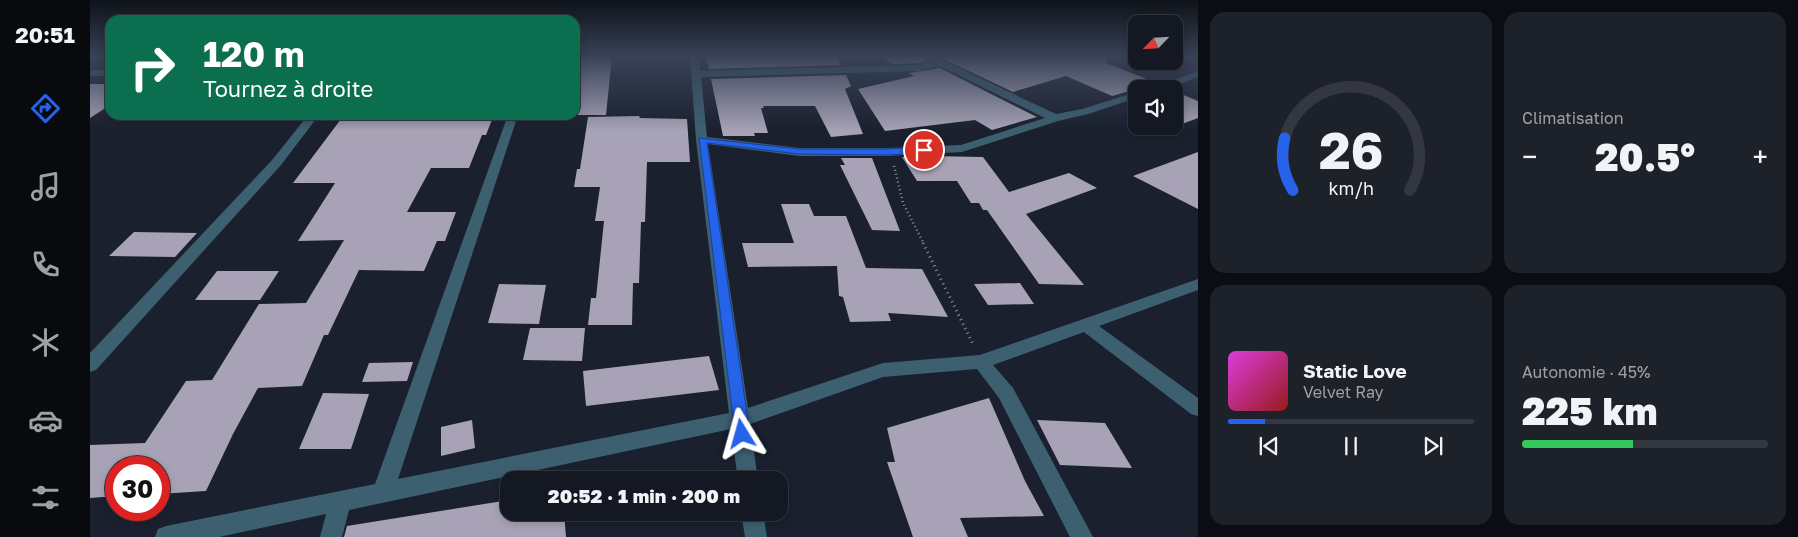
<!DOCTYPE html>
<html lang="fr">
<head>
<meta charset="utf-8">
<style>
	body { margin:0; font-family:"Golos Text",sans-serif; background:#1d212a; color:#f1f3f6; height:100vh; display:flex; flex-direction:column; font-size:19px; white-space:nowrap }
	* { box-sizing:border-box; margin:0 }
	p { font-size:16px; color:#9da0a5 }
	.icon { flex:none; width:28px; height:28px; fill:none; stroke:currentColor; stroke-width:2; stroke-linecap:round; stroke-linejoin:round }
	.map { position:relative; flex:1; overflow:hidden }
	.drawer { display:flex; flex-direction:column; gap:12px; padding:12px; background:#0b0d13; width:600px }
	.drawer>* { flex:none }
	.top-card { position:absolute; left:15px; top:15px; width:475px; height:105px; border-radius:15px; box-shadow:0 2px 8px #0003,0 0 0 1px #333740; background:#0b6e4f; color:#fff; overflow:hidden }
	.needle { width:32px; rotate:245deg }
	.buttons { position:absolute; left:1038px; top:15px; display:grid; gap:10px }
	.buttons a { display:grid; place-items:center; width:55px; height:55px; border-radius:10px; background:#141822; box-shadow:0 2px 8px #0003,0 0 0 1px #333740; font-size:25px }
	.speed { position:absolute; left:15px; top:456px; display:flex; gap:10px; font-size:25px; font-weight:700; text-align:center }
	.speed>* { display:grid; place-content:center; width:65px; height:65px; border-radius:50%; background:#141822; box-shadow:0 2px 8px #0003,0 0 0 1px #333740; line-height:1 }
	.speed .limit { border:8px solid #d22; background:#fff; color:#111 }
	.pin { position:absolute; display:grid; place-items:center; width:42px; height:42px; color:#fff; margin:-21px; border:2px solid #fff; border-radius:50%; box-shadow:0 1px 5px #0007 }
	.me { position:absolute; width:55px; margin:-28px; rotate:352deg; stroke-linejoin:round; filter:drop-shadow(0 0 4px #0008) }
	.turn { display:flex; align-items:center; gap:18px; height:105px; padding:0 15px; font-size:22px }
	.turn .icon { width:65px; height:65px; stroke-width:2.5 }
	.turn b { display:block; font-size:35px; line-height:42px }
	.big { font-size:38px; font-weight:800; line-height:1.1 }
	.drawer .card { flex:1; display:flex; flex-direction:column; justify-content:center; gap:8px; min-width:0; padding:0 18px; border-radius:15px; background:#1d212a }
	.drawer .dial { align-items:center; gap:0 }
	.dial svg { height:130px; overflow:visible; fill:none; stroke:#333740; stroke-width:7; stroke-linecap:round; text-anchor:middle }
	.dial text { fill:#f1f3f6; stroke:none }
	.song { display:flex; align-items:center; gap:15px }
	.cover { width:60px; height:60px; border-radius:8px; background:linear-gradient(135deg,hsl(300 70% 55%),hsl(0 70% 35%)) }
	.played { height:5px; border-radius:2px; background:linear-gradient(90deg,#2563eb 15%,#333740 15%) }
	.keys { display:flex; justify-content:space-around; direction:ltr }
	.heat { display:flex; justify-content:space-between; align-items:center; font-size:28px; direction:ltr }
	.charge { height:8px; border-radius:4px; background:linear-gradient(90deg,#34c759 45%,#333740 0) }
	.drawer .tiles { flex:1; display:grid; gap:12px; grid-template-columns:repeat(2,1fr) }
	.trip { position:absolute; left:410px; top:471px; width:288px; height:50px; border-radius:15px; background:#141822; box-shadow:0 2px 8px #0003,0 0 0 1px #333740; font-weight:800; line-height:50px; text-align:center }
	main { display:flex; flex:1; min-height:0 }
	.tab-bar { display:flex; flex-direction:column; width:90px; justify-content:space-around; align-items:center; background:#080a0e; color:#9da0a5 }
	.tab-bar .icon { width:35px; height:35px }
	.tab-bar .on { color:#2563eb }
	.tab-bar b { font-size:22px; color:#f1f3f6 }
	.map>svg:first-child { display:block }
	.building { fill:#a7a2b5 }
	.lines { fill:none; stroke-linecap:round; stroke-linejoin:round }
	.path-far1 { stroke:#8b909c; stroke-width:2.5; stroke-dasharray:1 3; stroke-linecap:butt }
	.path { stroke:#8b909c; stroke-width:3; stroke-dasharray:1 4; stroke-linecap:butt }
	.minor { fill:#3d6071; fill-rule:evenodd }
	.route { fill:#2563eb; stroke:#184099 }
</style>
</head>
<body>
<main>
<nav class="tab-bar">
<b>20:51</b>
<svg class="icon on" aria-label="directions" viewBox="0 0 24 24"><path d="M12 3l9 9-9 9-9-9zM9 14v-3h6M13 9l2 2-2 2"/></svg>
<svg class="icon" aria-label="music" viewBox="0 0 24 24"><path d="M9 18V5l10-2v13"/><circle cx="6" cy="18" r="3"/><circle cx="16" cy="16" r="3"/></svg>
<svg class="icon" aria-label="phone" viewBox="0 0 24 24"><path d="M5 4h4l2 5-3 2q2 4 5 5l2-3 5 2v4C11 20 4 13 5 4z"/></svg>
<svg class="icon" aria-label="climate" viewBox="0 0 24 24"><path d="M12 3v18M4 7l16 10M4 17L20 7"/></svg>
<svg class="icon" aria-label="car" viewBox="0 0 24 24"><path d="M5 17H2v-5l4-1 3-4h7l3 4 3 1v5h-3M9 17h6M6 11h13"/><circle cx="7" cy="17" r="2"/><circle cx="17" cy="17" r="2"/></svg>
<svg class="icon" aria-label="filters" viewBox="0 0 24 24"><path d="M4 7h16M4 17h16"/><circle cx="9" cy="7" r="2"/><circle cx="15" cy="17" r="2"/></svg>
</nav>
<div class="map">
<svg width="1108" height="537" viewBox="0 0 1108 537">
	<rect width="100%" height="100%" fill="#1a202e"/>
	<path class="building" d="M 485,56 L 522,56 L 516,115 L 485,115 Z
		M 616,56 L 747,56 L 751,65 L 619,69 Z
		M 789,56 L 840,56 L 836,59 L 838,61 L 829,63 L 803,64 Z
		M 847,56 L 1016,56 L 1016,63 L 1067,83 L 1022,96 L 976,76 L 923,92 Z
		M 850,68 L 907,97 L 947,117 L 902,130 L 885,120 L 795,131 L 768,89 L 824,76 L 819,73 Z
		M 756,75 L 761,86 L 755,89 L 773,134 L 741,137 L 725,106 L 673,106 L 674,108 L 671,108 L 678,133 L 664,133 L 665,136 L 633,136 L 621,79 Z
		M 0,84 L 20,84 L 20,105 L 0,118 Z
		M 1084,91 L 1108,101 L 1108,118 L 1084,127 Z
		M 254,115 L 403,117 L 396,135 L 392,135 L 379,168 L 341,168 L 317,212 L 366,212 L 355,241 L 347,241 L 334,271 L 269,270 L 238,335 L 234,335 L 212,386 L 168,388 L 143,434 L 116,491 L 69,494 L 69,468 L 26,468 L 26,496 L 0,498 L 0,445 L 55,443 L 96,381 L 122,380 L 169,304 L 216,303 L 254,240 L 208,241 L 245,183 L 203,183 Z
		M 549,116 L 550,118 L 597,119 L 600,162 L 557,162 L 555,222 L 551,222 L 549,283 L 543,283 L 542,325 L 498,325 L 501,298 L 506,298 L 514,221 L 505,221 L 510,187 L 484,187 L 487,169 L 490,169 L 498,117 Z
		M 1108,152 L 1108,209 L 1043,176 Z
		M 839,156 L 893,157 L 919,192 L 979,173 L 1007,188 L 936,214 L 994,285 L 949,284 L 897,210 L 893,210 L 889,203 L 881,203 L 867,181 L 827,181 L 812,157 Z
		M 751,158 L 782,158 L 810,231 L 782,230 L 750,165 L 755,165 Z
		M 691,204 L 719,204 L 724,216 L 756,216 L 776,268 L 832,269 L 858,317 L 798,313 L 801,321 L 760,322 L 753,297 L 749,296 L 747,266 L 658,267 L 652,243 L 704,243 Z
		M 44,232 L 107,233 L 85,257 L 19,256 Z
		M 127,271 L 189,271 L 170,300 L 105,300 Z
		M 930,283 L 944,304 L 898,305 L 884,284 Z
		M 409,284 L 456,285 L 449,324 L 398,323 Z
		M 440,328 L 495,328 L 492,361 L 433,360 Z
		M 619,356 L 629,390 L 496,406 L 493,371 Z
		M 323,362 L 317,381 L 272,382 L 279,363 Z
		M 233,393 L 279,394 L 261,449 L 209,449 Z
		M 899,398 L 935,481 L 954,516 L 870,518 L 878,537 L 823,537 L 797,462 L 805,462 L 797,428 Z
		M 382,420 L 385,448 L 351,456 L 351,427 Z
		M 947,420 L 1015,423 L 1042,468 L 970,465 Z
		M 419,500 L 419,512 L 474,512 L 476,537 L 254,537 L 257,526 Z"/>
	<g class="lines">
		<path class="path-far1" d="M 804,166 L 813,203 L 834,244"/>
		<path class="path" d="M 833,243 L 883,344"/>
		<path class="minor" d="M 600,56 L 608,56 L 610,71 L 829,65 L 842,62 L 838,59 L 843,56 L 966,114 L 992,109 L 1046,92 L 1046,98 L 998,114 L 968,121 L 872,152 L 797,156 L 709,156 L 618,144 L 658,408 L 793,363 L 890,355 L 1108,279 L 1108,290 L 1009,326 L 1108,398 L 1108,416 L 1101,414 L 994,332 L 903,365 L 923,388 L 1003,537 L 980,537 L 909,398 L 887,369 L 793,377 L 660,424 L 668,480 L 648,480 L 641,429 L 259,510 L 252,537 L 230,537 L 236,514 L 129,537 L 65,537 L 68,529 L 76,526 L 285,484 L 418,115 L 428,115 L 308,479 L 639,413 L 606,140 ZM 850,66 L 955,118 L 871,145 L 797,148 L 709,148 L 617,137 L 611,77 L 829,71 Z
			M 0,70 L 20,70 L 20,76 L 0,76 Z
			M 1108,71 L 1108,77 L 1075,89 L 1059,89 Z
			M 218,115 L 229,115 L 191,165 L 6,370 L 0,372 L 0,353 L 183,159 Z
			M 651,512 L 673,512 L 677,537 L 655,537 Z"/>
	</g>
	<linearGradient id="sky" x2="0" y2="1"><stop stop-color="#0e1219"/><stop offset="0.43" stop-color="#384257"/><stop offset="1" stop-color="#384257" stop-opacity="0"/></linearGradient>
	<rect width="1108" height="131" fill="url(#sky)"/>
	<path class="route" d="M 609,138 L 709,149 L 797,149 L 834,147 L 839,150 L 834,153 L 797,155 L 709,154 L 617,143 L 660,434 L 657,439 L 652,441 L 647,439 L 645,434 Z"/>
</svg>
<div class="buttons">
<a><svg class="needle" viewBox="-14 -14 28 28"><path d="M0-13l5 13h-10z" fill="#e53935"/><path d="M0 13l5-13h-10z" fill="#9da0a5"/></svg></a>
<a><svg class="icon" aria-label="sound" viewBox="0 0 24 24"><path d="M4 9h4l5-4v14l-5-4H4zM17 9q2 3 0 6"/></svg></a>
</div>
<div class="speed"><div class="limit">30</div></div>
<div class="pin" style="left:834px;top:150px;background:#d93025"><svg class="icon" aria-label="arrive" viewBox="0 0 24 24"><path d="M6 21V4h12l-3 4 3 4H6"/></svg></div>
<svg class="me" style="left:652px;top:434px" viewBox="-20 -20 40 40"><path d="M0-17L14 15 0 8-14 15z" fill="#2563eb" stroke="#fff" stroke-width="4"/></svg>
<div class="trip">20:52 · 1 min · 200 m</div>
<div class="top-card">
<div class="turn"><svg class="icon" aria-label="right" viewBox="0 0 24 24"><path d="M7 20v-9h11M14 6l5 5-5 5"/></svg><div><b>120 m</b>Tournez à droite</div></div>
</div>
</div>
<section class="drawer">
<div class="tiles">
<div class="card dial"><svg viewBox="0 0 100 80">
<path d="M14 69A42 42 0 1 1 86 69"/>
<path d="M14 69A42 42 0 0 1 9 37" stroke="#2563eb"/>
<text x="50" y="56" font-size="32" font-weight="700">26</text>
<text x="50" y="72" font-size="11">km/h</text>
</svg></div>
<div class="card"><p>Climatisation</p>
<div class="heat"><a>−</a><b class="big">20.5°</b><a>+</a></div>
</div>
<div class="card">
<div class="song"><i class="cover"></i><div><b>Static Love</b><p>Velvet Ray</p></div></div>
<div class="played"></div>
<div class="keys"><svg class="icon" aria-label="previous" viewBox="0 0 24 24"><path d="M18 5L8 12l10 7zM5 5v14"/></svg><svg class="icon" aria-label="pause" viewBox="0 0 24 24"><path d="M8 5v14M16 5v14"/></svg><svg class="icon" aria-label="next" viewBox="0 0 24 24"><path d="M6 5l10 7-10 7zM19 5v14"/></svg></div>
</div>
<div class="card"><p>Autonomie · 45%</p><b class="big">225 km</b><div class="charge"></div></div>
</div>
</section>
</main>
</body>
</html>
